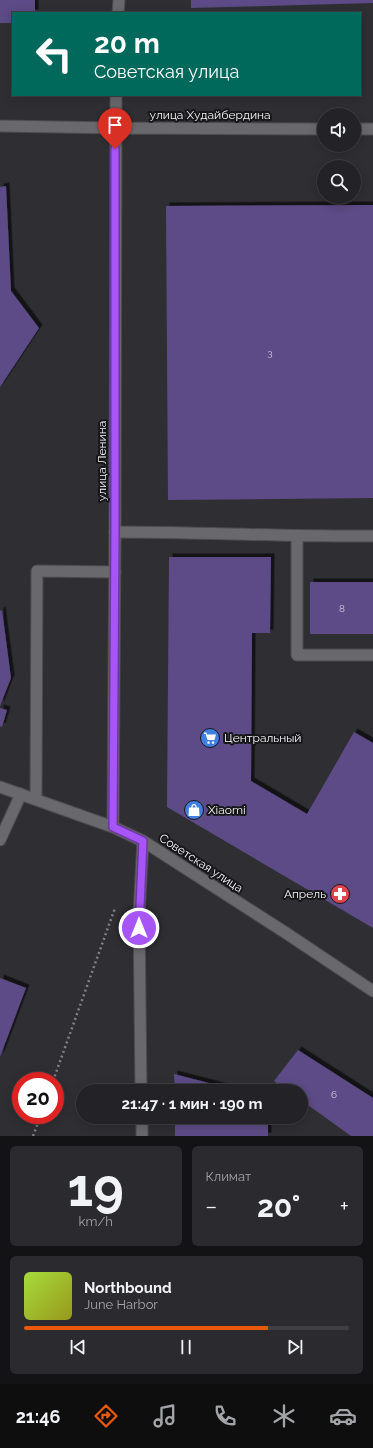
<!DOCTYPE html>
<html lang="ru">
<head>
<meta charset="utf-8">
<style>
	body { margin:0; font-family:Raleway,sans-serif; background:#2b2a2e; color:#f1f3f6; height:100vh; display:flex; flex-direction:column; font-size:15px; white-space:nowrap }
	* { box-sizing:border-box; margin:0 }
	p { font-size:13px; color:#a3a4a7 }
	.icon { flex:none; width:22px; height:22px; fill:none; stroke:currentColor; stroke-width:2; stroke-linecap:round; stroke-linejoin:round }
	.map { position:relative; height:1136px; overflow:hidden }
	.sheet { display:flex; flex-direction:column; gap:10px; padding:10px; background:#131315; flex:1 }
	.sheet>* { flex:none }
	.guide { position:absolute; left:12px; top:12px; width:349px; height:84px; border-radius:0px; box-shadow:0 2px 10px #0003,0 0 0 1px #403f43; background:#00695c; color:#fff; overflow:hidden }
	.fabs { position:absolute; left:317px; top:108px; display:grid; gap:8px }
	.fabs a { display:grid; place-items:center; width:44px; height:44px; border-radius:50%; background:#232226; box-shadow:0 2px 10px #0003,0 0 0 1px #403f43; font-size:20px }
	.speed { position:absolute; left:12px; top:1072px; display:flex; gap:8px; font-size:20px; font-weight:700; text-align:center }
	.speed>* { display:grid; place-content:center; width:52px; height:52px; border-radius:50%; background:#232226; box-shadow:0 2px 10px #0003,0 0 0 1px #403f43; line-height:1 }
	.speed .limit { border:6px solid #d22; background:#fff; color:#111 }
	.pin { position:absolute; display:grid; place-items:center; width:34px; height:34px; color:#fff; margin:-41px -17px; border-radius:50% 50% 50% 0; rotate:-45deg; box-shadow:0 0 4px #0007 }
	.pin .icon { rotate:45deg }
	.me { position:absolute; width:44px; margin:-22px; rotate:0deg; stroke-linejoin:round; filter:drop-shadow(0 0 3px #0008) }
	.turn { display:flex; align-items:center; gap:14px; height:84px; padding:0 16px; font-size:18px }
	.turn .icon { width:52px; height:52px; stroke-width:2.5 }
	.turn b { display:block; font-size:28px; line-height:34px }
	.big { font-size:30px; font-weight:700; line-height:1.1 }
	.sheet .widget { flex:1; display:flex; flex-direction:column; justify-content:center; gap:6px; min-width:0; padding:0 14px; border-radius:6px; background:#2b2a2e }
	.sheet .dial { align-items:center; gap:0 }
	.dial b { font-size:52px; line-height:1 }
	.song { display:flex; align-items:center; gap:12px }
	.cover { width:48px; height:48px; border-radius:6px; background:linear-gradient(135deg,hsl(80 70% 55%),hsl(60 70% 35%)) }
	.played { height:4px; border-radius:2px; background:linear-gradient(90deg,#ea580c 75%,#403f43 75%) }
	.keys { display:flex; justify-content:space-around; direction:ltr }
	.heat { display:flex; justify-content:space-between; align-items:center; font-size:22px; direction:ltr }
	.sheet .tiles { flex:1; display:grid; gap:10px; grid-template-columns:1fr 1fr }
	.widget:last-child { grid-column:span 2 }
	.trip { position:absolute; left:76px; top:1084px; width:232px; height:40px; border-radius:20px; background:#232226; box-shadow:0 2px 10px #0003,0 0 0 1px #403f43; font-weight:700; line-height:40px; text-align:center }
	.tab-bar { display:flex; height:64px; justify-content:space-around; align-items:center; background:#0e0e0f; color:#a3a4a7 }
	.tab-bar .icon { width:28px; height:28px }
	.tab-bar .on { color:#ea580c }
	.tab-bar b { font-size:18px; color:#f1f3f6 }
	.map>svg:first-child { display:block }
	.building { fill:#5b4c86; filter:url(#shadow) }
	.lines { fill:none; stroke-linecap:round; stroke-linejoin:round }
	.service-casing { stroke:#4c4b4f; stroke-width:13 }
	.tertiary-casing { stroke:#4c4b4f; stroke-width:13 }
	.path { stroke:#828186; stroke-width:2.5; stroke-dasharray:2 3; stroke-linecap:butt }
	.service { stroke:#69686d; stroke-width:11 }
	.tertiary { stroke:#69686d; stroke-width:11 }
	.route-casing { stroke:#6d37a1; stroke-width:10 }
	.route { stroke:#a855f7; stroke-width:7 }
	.labels { text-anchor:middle; stroke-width:4; stroke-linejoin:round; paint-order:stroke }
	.number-label { font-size:10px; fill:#cecadb }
	.street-label { font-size:12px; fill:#f5f4f7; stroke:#171719 }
	.poi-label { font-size:12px; fill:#f5f4f7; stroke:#171719; text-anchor:start }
</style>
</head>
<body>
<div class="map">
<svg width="373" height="1136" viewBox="0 0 373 1136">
	<defs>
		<filter id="shadow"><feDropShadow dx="3.5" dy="-3.5" stdDeviation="0" flood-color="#0009"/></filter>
	</defs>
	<rect width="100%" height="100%" fill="#2f2e33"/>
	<path class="building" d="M 0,0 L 35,0 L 35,13 L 13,13 L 13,23 L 0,23 Z
		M 191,0 L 373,0 L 373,3 L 191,8 Z
		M 6,186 L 11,291 L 39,328 L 0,387 L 0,187 Z
		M 373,205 L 373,498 L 168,500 L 166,206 Z
		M 169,557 L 271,557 L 270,633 L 252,633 L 251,781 L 307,814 L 354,732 L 373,743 L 373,928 L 167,807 Z
		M 310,582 L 373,582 L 373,634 L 310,634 Z
		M 2,610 L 11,678 L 0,706 L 0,611 Z
		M 0,708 L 7,710 L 2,727 L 0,726 Z
		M 0,978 L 26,988 L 0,1057 Z
		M 298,1050 L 373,1098 L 373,1136 L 351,1136 L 301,1100 L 301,1091 L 288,1091 L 274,1081 Z
		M 174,1074 L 236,1090 L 236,1091 L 175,1091 Z
		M 175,1117 L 268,1117 L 268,1136 L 175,1136 Z"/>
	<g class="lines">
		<g class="service-casing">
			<path id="service" d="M 115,532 C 201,532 287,537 373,536
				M 297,536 L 297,655 L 373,655
				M 36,799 L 37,571 L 115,572
				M 0,840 L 21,794
				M 141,1091 L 139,914 L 143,841
				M 142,1117 L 142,1136"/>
		</g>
		<g class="tertiary-casing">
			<path id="tertiary" d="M 118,13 L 119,0
				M 0,126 L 116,128 L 324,129
				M 354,129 L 373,129
				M 0,787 L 113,827 L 143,841 L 286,933 L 373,991
				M 113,827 L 115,532 L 116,95"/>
		</g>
		<path class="path" d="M 53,1081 L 115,908
			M 33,1136 L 41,1115"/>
		<use href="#service" class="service"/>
		<use href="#tertiary" class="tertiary"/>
	</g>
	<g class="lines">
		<g class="route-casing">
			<path id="route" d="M 115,149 L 115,532 L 113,827 L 143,841 L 139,928"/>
		</g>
		<use href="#route" class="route"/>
	</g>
	<defs>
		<g id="supermarket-disc" transform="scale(1)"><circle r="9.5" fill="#3f7fe0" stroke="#171719"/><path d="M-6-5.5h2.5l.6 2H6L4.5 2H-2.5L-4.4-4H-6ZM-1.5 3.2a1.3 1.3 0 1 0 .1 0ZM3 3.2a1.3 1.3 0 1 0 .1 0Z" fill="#fff"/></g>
		<g id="shop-disc" transform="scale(1)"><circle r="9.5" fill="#3f7fe0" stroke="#171719"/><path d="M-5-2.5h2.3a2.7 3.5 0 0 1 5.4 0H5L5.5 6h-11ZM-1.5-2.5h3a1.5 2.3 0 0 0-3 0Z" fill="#fff"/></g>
		<g id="pharmacy-disc" transform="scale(1)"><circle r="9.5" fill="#e0444e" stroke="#171719"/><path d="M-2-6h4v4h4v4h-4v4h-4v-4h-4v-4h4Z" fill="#fff"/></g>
	</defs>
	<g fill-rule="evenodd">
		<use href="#supermarket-disc" x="210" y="738"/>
		<use href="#shop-disc" x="194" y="810"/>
		<use href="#pharmacy-disc" x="340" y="894"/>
	</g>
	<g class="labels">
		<g class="number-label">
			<text x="270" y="356">3</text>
			<text x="342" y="612">8</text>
			<text x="334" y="1098">6</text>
		</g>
		<g class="street-label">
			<text x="210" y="119">улица Худайбердина</text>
			<text transform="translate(102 461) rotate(-90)" y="4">улица Ленина</text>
			<text transform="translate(201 863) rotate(33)" y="4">Советская улица</text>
		</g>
		<g class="poi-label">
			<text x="224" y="742">Центральный</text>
			<text x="208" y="814">Xiaomi</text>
			<text x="326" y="898" text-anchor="end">Апрель</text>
		</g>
	</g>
</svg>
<div class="fabs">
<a><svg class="icon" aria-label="sound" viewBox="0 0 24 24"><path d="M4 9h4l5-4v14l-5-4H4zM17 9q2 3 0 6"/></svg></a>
<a><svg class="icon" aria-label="search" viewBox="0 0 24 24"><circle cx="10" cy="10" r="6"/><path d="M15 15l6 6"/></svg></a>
</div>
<div class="speed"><div class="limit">20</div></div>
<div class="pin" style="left:115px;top:149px;background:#d93025"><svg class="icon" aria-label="arrive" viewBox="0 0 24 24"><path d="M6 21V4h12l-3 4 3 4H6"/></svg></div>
<svg class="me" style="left:139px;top:928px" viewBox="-20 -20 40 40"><circle r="17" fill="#a855f7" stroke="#fff" stroke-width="3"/><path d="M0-11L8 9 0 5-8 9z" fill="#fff"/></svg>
<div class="trip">21:47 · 1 мин · 190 m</div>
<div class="guide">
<div class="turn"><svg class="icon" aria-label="left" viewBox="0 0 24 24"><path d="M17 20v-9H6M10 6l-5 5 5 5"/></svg><div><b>20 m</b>Советская улица</div></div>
</div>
</div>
<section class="sheet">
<div class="tiles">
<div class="widget dial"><b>19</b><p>km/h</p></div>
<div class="widget"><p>Климат</p>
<div class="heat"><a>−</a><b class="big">20°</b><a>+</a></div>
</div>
<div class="widget">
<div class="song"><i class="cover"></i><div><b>Northbound</b><p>June Harbor</p></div></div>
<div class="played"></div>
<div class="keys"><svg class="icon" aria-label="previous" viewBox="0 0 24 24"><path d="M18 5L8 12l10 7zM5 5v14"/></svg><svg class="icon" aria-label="pause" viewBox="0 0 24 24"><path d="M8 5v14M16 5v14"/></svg><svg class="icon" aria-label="next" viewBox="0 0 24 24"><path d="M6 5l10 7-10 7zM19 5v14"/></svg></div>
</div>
</div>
</section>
<nav class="tab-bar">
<b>21:46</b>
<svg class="icon on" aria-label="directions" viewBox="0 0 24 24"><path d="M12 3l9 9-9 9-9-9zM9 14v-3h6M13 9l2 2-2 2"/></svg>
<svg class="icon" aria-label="music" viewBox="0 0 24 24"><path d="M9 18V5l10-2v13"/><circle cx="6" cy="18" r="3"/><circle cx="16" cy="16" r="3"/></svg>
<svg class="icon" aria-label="phone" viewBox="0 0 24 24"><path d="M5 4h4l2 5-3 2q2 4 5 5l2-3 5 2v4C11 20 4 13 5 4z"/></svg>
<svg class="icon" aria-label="climate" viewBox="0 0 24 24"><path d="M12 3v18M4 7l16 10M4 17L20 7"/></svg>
<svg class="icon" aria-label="car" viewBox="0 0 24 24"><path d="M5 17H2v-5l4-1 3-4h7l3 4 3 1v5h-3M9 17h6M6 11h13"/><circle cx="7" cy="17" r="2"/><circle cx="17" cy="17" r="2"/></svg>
</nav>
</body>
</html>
